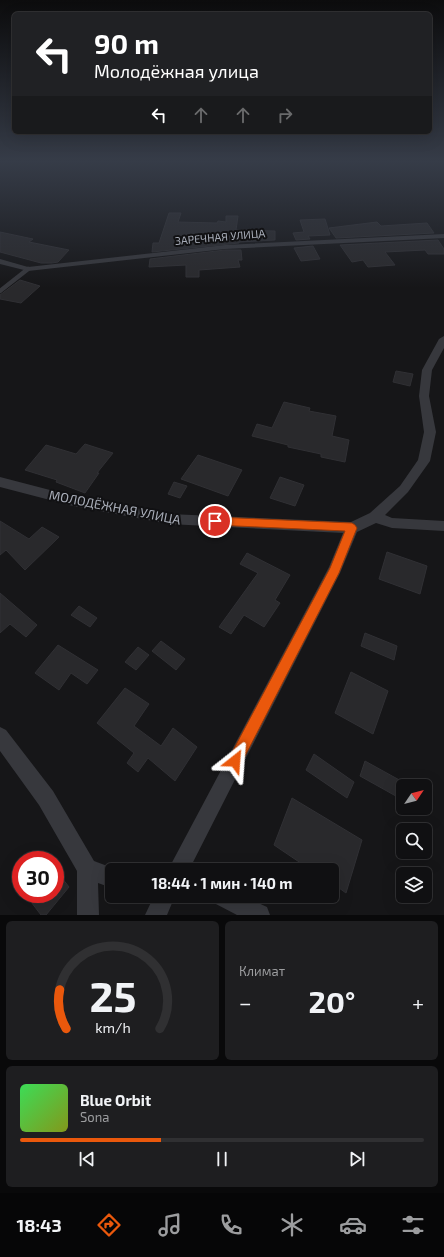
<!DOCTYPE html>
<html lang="ru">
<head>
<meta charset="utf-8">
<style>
	body { margin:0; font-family:"Exo 2",sans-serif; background:#1e1e20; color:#f1f3f6; height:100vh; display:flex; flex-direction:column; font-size:15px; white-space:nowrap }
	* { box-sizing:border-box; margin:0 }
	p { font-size:13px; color:#9c9d9f }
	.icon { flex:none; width:22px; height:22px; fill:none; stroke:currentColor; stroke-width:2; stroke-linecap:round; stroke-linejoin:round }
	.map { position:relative; height:915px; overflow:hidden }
	.drawer { display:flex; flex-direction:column; gap:6px; padding:6px; background:#09090a; flex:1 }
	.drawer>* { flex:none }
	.hud { position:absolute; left:12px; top:12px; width:420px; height:122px; border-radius:6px; box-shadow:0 4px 16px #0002,0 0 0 1px #303032; background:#202124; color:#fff; overflow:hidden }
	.needle { width:26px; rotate:55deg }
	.buttons { position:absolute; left:396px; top:779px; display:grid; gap:8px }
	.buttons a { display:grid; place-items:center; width:36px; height:36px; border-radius:6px; background:#101012; box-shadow:0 4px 16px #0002,0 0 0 1px #303032; font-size:20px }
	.speed { position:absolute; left:12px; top:851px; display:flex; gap:8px; font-size:20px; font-weight:700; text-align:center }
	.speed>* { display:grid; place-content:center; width:52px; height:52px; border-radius:50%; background:#101012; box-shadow:0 4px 16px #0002,0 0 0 1px #303032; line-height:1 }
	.speed .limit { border:6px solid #d22; background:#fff; color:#111 }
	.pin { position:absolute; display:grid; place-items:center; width:34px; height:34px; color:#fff; margin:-17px; border:2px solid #fff; border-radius:50%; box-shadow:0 1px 4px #0007 }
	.me { position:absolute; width:44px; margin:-22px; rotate:28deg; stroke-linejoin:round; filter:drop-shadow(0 0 3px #0008) }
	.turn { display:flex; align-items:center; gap:14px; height:84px; padding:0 16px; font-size:18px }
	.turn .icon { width:52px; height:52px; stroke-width:2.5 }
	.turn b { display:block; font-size:28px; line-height:34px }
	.lanes { display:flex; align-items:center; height:38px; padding:0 16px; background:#0003; justify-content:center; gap:20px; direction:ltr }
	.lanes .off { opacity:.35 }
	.big { font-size:30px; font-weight:700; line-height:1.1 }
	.drawer .card { flex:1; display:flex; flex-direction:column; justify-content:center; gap:6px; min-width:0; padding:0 14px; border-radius:6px; background:#1e1e20 }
	.drawer .dial { align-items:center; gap:0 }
	.dial svg { height:104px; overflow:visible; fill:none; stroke:#303032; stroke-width:7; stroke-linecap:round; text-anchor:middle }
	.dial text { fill:#f1f3f6; stroke:none }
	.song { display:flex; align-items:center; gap:12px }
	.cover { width:48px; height:48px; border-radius:6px; background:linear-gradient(135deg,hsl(130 70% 55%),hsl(70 70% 35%)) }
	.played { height:4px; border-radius:2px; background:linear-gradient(90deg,#ea580c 35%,#303032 35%) }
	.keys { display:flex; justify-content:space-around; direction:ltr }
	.heat { display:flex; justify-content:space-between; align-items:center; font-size:22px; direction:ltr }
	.drawer .tiles { flex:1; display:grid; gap:6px; grid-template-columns:1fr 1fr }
	.card:last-child { grid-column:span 2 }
	.trip { position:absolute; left:105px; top:863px; width:234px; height:40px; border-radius:6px; background:#101012; box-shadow:0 4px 16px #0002,0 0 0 1px #303032; font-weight:700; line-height:40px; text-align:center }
	.menu { display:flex; height:64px; justify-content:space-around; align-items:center; background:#060607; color:#9c9d9f }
	.menu .icon { width:28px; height:28px }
	.menu .active { color:#ea580c }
	.menu b { font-size:18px; color:#f1f3f6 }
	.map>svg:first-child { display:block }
	.building { fill:#29292c; stroke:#303034 }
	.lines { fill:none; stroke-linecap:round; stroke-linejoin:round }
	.service { stroke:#37383d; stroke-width:4.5 }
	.minor { fill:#37383d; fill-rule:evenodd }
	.route { fill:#ea580c; stroke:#983908 }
	.labels { text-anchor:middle; stroke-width:4; stroke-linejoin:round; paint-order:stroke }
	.far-street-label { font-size:11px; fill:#a8adb8; stroke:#111113 }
	.street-label { font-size:13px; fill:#a8adb8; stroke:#111113 }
</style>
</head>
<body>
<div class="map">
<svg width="444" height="915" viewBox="0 0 444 915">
	<rect width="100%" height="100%" fill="#161618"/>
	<path class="building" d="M 169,213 L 181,213 L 178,222 L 217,223 L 218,221 L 226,222 L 226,216 L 238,216 L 236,230 L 275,231 L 275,240 L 239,242 L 239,243 L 152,252 L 153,243 L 159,243 Z
		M 325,219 L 330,235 L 308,236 L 310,239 L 296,240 L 293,233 L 304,232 L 300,220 Z
		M 377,222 L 381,226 L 427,223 L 434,233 L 336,238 L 329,228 Z
		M 0,232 L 33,239 L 29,242 L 69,250 L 58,262 L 52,263 L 41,263 L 0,252 Z
		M 438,240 L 444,249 L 444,254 L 428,254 L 425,250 L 385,252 L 395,265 L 368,267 L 363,260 L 352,262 L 340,245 Z
		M 313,246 L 320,259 L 301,261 L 294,248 Z
		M 225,250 L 241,250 L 242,260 L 238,260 L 240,267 L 199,270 L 199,277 L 186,277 L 186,265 L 149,267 L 150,259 Z
		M 20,280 L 40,286 L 21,303 L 0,299 L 0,295 Z
		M 396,371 L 413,374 L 410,386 L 393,382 Z
		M 284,402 L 310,408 L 309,411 L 336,416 L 332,436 L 349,440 L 345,462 L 321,457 L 321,454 L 288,447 L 288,445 L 252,436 L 257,424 L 272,428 Z
		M 85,444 L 113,453 L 97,473 L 99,473 L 85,493 L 56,482 L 57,480 L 25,470 L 46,445 L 76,454 Z
		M 198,455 L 242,470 L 228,496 L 181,479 Z
		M 280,477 L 304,485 L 295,506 L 270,498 Z
		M 174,482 L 187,486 L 180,498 L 168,494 Z
		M 0,521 L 29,539 L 42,527 L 59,537 L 25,570 L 6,550 L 0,555 Z
		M 387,552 L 427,566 L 420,594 L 379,579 Z
		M 247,553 L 290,575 L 275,600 L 280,603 L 264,627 L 244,615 L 231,634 L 219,627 L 258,573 L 240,564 Z
		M 0,593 L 37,625 L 26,637 L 10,624 L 0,633 Z
		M 79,606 L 97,618 L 90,627 L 71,615 Z
		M 365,633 L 397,646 L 394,660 L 361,646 Z
		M 161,641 L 185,659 L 176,670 L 152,651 Z
		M 58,645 L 98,670 L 87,684 L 71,673 L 59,690 L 35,673 Z
		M 138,647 L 149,655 L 136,670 L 125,662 Z
		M 351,672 L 388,691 L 373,734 L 335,713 Z
		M 125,688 L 149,704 L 134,726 L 161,746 L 173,728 L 197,747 L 175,781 L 148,758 L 138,772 L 127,763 L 134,753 L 97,723 Z
		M 314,754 L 354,782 L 347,798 L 306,770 Z
		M 365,761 L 403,782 L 403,800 L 360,776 Z
		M 292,798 L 362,840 L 346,893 L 332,883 L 332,870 L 311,870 L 274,845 Z
		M 55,869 L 69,887 L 46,915 L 41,915 L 25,894 L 55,894 Z"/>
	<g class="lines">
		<path class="service" d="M 0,291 L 28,269"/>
		<path class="minor" d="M 444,234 L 444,238 L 225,249 L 28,271 L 0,264 L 0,259 L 28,267 L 225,245 Z
			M 444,336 L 444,348 L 432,370 L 429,396 L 436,432 L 430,461 L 408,492 L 385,515 L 392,518 L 444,521 L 444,531 L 392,528 L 376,523 L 357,532 L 340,573 L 189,870 L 168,870 L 329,567 L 343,533 L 169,524 L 73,506 L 0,487 L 0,477 L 73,496 L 169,514 L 351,522 L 370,513 L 400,486 L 418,460 L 424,432 L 419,396 L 422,370 L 439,339 Z
			M 0,727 L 6,730 L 53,791 L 94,861 L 118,870 L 112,870 L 112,888 L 98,883 L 99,915 L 77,915 L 77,871 L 39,805 L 0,751 Z
			M 154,896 L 175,896 L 167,915 L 145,915 Z
			M 211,896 L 243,896 L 267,907 L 270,915 L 237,915 L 214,903 Z"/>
	</g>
	<linearGradient id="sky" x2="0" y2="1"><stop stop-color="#0c0c0d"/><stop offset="0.56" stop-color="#363c48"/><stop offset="1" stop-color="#363c48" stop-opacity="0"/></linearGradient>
	<rect width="444" height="288" fill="url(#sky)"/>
	<path class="route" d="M 215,517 L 352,523 L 355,525 L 357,528 L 339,573 L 240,766 L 235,768 L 230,766 L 228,761 L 230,756 L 330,568 L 345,531 L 215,525 L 211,524 L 210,521 L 211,518 Z"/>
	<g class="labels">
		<g class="far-street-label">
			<text transform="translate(220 237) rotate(-5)" y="4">ЗАРЕЧНАЯ УЛИЦА</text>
		</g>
		<g class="street-label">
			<text transform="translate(115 507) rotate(11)" y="5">МОЛОДЁЖНАЯ УЛИЦА</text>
		</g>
	</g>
</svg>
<div class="buttons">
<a><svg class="needle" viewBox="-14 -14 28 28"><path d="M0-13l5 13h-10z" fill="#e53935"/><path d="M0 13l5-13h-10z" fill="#9c9d9f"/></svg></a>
<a><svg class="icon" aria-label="search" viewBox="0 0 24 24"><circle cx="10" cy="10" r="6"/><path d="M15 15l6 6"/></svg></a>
<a><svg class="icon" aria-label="layers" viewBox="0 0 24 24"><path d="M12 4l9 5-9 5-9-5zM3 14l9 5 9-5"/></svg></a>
</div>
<div class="speed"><div class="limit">30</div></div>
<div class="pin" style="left:215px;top:521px;background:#d93025"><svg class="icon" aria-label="arrive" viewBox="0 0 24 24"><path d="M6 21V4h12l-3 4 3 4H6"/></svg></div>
<svg class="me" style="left:235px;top:761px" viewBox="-20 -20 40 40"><path d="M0-17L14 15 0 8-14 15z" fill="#ea580c" stroke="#fff" stroke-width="4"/></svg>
<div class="trip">18:44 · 1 мин · 140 m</div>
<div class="hud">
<div class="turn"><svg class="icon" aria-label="left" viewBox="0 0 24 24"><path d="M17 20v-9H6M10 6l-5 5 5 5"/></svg><div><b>90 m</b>Молодёжная улица</div></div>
<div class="lanes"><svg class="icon" aria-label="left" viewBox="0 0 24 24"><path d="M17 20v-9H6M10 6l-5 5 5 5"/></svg><svg class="icon off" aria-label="ahead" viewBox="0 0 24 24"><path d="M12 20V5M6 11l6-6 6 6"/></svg><svg class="icon off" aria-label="ahead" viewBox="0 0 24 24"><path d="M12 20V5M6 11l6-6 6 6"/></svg><svg class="icon off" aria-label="right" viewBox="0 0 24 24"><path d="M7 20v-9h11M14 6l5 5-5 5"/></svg></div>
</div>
</div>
<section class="drawer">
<div class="tiles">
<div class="card dial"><svg viewBox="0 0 100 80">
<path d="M14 69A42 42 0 1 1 86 69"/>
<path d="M14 69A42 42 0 0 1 9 39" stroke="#ea580c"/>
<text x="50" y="56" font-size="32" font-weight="700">25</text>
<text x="50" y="72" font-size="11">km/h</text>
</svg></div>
<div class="card"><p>Климат</p>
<div class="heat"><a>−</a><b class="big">20°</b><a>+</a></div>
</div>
<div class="card">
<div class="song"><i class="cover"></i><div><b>Blue Orbit</b><p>Sona</p></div></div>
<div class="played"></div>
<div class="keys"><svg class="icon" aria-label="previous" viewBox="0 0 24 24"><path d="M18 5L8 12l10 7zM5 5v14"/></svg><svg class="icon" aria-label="pause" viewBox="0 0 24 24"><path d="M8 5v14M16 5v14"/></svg><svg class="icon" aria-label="next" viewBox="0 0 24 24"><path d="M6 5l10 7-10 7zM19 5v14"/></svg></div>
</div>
</div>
</section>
<nav class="menu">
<b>18:43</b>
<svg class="icon active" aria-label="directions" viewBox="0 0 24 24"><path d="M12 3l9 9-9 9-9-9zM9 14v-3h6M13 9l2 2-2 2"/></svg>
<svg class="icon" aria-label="music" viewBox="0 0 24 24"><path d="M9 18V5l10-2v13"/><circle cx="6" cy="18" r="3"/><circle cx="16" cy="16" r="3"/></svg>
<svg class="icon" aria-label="phone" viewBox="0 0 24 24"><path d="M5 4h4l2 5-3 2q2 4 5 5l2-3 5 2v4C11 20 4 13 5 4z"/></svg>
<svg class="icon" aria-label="climate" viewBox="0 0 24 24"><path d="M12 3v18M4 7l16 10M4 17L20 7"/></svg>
<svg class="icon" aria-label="car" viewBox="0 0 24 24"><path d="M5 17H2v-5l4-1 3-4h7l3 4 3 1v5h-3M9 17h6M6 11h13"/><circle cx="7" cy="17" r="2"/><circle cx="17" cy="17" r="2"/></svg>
<svg class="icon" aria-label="filters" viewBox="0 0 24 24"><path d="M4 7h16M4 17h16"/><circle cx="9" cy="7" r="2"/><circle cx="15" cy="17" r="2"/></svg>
</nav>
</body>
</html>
